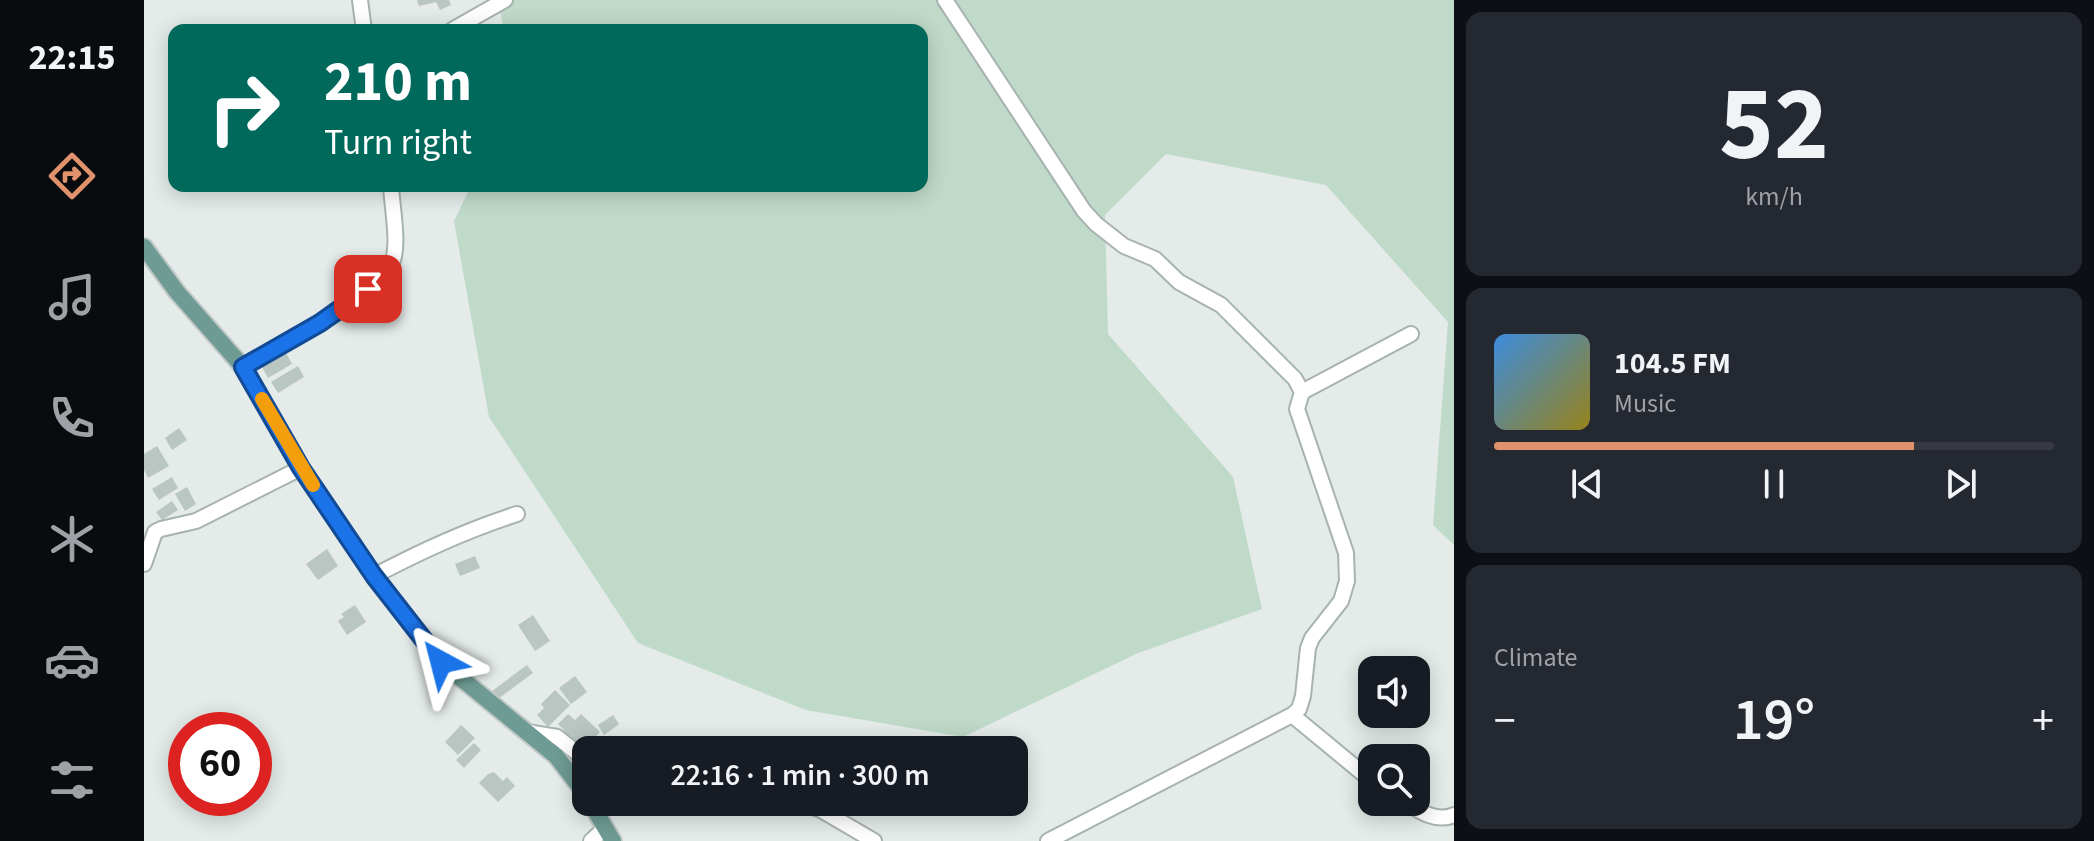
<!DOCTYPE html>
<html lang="en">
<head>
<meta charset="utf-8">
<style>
	body { margin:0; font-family:"Source Sans 3",sans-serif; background:#242831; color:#f1f3f6; height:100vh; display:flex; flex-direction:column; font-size:30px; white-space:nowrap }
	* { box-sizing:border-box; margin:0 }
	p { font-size:26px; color:#9ea1a6 }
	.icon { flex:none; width:44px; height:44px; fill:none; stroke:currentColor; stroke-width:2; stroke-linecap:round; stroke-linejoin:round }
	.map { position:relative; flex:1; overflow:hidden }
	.sheet { display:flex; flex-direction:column; gap:12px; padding:12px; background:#0d0f14; width:640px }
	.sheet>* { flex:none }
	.top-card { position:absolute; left:24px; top:24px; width:760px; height:168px; border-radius:16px; box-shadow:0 4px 20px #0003; background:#00695c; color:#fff; overflow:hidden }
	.buttons { position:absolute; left:1214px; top:656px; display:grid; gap:16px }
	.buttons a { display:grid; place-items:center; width:72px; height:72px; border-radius:16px; background:#171b24; box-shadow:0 4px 20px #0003; font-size:40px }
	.speed { position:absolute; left:24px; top:712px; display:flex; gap:16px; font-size:40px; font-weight:700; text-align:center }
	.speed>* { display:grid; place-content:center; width:104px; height:104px; border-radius:50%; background:#171b24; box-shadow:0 4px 20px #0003; line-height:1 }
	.speed .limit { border:12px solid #d22; background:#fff; color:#111 }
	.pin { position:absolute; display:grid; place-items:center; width:68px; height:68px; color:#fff; margin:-34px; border-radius:16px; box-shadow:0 4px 12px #0006 }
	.me { position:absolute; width:88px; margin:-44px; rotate:322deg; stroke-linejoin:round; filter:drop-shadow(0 0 6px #0008) }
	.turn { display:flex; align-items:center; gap:28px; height:168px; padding:0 24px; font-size:36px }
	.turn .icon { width:104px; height:104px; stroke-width:2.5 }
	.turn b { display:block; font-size:56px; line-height:68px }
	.big { font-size:60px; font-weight:600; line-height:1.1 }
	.sheet .card { flex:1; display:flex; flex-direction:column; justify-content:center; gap:12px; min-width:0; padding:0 28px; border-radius:16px; background:#242831 }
	.sheet .dial { align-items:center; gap:0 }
	.dial b { font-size:104px; line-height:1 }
	.song { display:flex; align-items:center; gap:24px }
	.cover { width:96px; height:96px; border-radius:12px; background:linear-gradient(135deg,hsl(210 70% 55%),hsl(50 70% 35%)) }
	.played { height:8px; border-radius:4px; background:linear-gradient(90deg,#e0926d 75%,#363941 75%) }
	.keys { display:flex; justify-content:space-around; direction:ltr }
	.heat { display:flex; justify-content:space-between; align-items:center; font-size:44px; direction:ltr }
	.trip { position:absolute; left:428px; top:736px; width:456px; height:80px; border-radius:16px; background:#171b24; box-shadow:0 4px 20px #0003; font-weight:600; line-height:80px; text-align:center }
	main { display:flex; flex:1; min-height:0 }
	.dock { display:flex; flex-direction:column; width:144px; justify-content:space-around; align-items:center; background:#090b0e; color:#9ea1a6 }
	.dock .icon { width:56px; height:56px }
	.dock .current { color:#e0926d }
	.dock b { font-size:36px; color:#f1f3f6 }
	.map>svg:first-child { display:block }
	.green { fill:#bfdac9 }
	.building { fill:#b9c6c2 }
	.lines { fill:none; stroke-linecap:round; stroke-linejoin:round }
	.minor-casing { stroke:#a7b3b0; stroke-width:18 }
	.major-casing { stroke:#c2c8c7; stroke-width:20 }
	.minor { stroke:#fff; stroke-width:14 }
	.major { stroke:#6e9b93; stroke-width:16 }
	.route-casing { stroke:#114b97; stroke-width:20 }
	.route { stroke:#1a73e8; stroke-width:14 }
	.slow { stroke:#f59e0b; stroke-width:14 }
</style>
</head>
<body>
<main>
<nav class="dock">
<b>22:15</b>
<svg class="icon current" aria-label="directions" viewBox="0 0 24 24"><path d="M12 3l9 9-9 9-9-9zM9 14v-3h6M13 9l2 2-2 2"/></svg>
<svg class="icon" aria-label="music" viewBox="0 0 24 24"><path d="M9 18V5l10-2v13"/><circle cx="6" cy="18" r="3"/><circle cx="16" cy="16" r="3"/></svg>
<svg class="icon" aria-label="phone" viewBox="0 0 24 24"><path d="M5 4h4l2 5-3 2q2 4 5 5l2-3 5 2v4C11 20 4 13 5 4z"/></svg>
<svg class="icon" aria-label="climate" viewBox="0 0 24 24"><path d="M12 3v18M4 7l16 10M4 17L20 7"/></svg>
<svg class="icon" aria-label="car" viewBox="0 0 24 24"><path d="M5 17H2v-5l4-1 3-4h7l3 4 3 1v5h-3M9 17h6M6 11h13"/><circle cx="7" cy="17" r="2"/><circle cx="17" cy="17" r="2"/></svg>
<svg class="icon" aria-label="filters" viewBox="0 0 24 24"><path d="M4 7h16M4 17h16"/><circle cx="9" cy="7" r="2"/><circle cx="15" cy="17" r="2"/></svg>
</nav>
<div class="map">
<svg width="1310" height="841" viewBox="0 0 1310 841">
	<rect width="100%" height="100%" fill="#e4ebe9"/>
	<path class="green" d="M 354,0 L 1310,0 L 1310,545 L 1289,525 L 1304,322 L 1182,185 L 1022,154 L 961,215 L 964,334 L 1089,477 L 1118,609 L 994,653 L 819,737 L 662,710 L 494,643 L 345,417 L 310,221 L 327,186 L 778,186 L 778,30 L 360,30 Z"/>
	<path class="building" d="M 273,0 L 305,0 L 307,5 L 296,10 L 292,2 L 275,6 Z
		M 141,351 L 148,364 L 124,378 L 117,365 Z
		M 154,366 L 160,377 L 134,393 L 127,382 Z
		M 35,428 L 43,440 L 28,450 L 21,438 Z
		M 13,446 L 25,466 L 4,478 L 0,470 L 0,454 Z
		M 28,477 L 34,488 L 15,500 L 8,489 Z
		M 43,487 L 52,504 L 41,511 L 31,494 Z
		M 28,501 L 34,510 L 18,520 L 12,512 Z
		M 183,549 L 194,566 L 174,580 L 162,564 Z
		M 331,556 L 336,568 L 316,576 L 311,564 Z
		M 211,605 L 222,622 L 203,635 L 194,621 L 200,617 L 197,614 Z
		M 389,615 L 406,641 L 391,651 L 374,625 Z
		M 383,665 L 389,673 L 354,699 L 348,691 Z
		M 431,676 L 443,692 L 427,704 L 415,688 Z
		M 411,690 L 426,705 L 404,727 L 393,715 L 400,708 L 397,704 Z
		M 424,714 L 431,720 L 437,714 L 456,732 L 448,741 L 457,750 L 442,750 L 442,752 L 435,745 L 432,748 L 417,733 L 420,730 L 414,724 Z
		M 469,715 L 475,724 L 460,735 L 454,725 Z
		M 317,725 L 331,738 L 314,755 L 301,742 Z
		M 516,738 L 518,750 L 488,750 L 488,746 Z
		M 330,743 L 337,750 L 320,768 L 312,760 Z
		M 350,772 L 359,781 L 363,777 L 371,786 L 354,802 L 335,783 L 344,774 Z"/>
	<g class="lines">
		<g class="minor-casing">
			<path id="minor" d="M 216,0 L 220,30
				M 801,0 L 940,211 L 952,224 L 980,246 L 1011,259 L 1035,282 L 1077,305 L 1151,379 L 1158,392 L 1153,409 L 1202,553 L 1203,581 L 1197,601 L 1168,638 L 1164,648 L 1159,696 L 1155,709 L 1148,715 L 904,841
				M 308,30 L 361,0
				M 99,367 C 132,348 239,294 249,260 C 255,242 248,206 247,186
				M 1158,392 L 1267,334
				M 0,564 L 11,532 L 17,529 L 52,521 L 157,468
				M 230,576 C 277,551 323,530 373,514
				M 1148,715 L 1228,781
				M 383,732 L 413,737 L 442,760
				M 655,802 L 677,810 L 730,841
				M 1261,802 C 1275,811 1293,823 1310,815
				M 447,841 L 461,828"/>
		</g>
		<g class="major-casing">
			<path id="major" d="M 0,247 L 33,292 L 99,367 L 157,468 L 230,576 L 297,662 L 412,756 L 442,795
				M 446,802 L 469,841"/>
		</g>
		<use href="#minor" class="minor"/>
		<use href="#major" class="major"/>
	</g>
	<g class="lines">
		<g class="route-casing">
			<path id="route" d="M 224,289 L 176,323 L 99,367 L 157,468 L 230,576 L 297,662"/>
		</g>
		<use href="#route" class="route"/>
		<path class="slow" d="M 118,399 L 169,485"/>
	</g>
</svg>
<div class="buttons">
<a><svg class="icon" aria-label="sound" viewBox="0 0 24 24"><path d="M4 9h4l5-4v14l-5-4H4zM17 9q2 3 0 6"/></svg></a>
<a><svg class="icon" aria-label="search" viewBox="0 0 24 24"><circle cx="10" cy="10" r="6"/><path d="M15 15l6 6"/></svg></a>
</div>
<div class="speed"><div class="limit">60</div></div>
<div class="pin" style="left:224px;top:289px;background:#d93025"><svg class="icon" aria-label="arrive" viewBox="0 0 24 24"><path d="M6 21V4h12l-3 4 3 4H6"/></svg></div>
<svg class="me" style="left:297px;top:662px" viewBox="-20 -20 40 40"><path d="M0-17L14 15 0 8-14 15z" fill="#1a73e8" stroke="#fff" stroke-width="4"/></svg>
<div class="trip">22:16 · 1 min · 300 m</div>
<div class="top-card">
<div class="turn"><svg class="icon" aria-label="right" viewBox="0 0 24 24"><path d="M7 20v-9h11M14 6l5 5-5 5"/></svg><div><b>210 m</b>Turn right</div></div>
</div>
</div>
<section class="sheet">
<div class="card dial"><b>52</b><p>km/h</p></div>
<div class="card">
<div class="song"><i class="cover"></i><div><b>104.5 FM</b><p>Music</p></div></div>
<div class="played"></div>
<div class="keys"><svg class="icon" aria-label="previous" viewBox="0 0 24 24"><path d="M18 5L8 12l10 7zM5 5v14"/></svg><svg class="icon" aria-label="pause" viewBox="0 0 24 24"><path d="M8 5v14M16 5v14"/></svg><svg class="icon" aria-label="next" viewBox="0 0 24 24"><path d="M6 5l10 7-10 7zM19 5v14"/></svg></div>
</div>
<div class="card"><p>Climate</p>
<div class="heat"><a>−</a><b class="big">19°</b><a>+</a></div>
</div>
</section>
</main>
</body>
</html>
